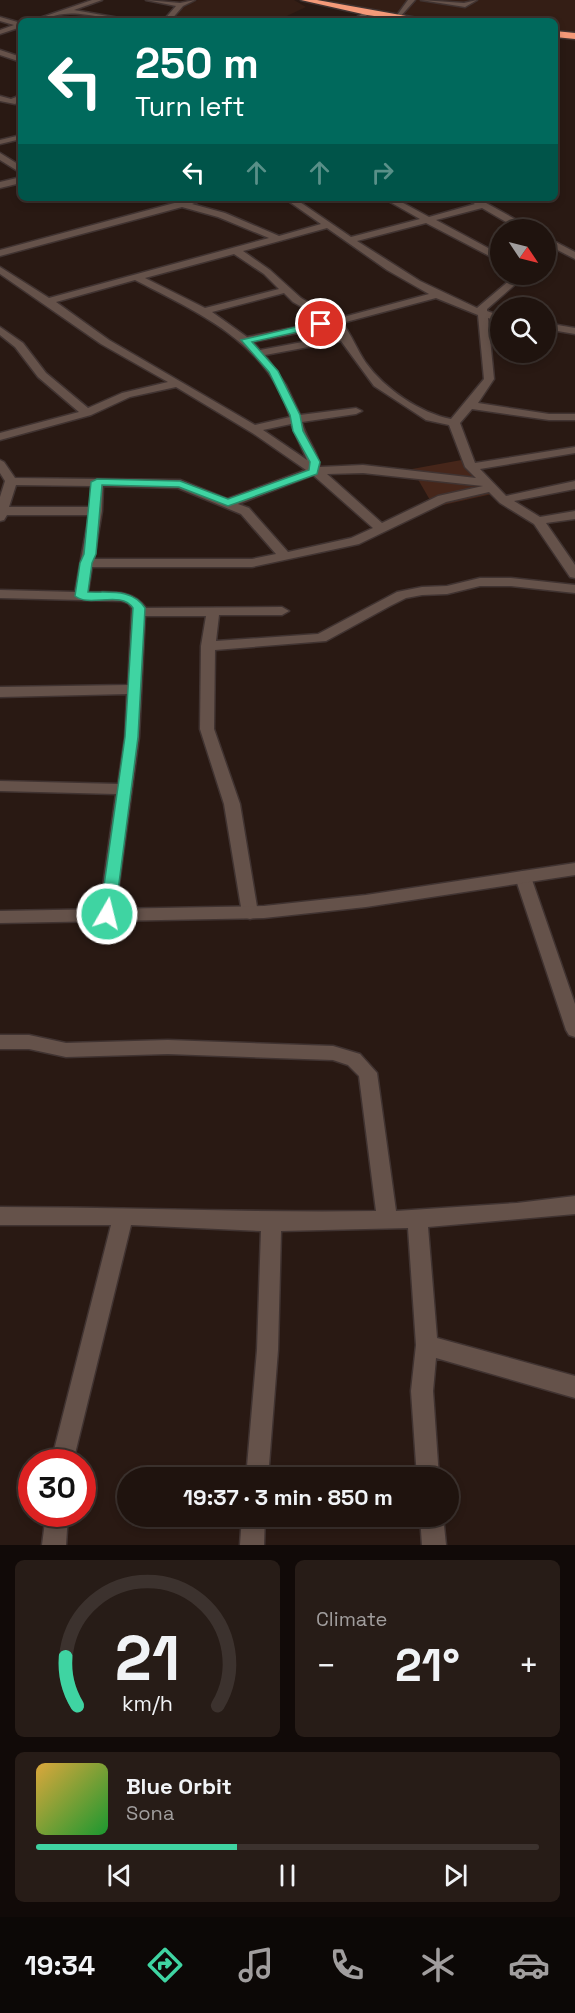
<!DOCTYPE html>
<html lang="en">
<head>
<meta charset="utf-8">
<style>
	body { margin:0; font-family:"Space Grotesk",sans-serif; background:#271c17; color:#f1f3f6; height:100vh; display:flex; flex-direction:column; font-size:22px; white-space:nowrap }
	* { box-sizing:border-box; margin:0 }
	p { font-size:20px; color:#a19e9e }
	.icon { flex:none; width:33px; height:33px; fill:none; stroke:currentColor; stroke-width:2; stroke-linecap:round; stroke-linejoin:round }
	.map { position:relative; height:1545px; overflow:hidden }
	.details { display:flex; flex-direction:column; gap:15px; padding:15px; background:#110a08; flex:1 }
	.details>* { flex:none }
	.guide { position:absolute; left:18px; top:18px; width:540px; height:183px; border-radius:9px; box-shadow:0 3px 9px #0003,0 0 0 2px #3c322e; background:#00695c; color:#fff; overflow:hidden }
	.needle { width:39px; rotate:125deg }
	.buttons { position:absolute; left:490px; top:219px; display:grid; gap:12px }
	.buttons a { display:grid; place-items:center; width:66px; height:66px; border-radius:50%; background:#1f130e; box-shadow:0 3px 9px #0003,0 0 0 2px #3c322e; font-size:30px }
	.speed { position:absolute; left:18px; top:1449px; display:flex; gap:12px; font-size:30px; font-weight:700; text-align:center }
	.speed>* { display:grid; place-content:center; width:78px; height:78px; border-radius:50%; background:#1f130e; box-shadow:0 3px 9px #0003,0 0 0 2px #3c322e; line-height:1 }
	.speed .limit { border:9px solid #d22; background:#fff; color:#111 }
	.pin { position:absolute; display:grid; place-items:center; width:51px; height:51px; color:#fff; margin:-26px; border:3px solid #fff; border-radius:50%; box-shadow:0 2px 6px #0007 }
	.me { position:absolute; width:66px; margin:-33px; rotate:8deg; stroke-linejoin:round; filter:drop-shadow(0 0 4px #0008) }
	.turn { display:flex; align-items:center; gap:21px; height:126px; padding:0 18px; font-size:27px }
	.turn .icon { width:78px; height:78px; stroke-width:2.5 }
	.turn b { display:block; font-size:42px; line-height:51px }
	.lanes { display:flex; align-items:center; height:57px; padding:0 18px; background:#0003; justify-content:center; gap:30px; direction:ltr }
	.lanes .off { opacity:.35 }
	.big { font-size:45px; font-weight:700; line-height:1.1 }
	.details .card { flex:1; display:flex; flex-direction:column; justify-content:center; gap:9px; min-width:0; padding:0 21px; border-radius:9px; background:#271c17 }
	.details .dial { align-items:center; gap:0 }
	.dial svg { height:156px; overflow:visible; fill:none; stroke:#3c322e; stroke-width:7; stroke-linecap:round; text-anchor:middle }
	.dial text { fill:#f1f3f6; stroke:none }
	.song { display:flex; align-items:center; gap:18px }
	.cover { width:72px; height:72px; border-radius:9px; background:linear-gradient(135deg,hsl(40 70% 55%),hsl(130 70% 35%)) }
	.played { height:6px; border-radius:3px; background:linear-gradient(90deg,#3fd4a2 40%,#3c322e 40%) }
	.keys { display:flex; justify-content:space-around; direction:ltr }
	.heat { display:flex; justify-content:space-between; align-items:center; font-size:33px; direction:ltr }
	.details .tiles { flex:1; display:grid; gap:15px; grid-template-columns:1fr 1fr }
	.card:last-child { grid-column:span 2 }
	.trip { position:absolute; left:117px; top:1467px; width:342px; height:60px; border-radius:30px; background:#1f130e; box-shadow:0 3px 9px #0003,0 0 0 2px #3c322e; font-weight:700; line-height:60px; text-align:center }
	.tab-bar { display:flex; height:96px; justify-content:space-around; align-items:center; background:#0c0806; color:#a19e9e }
	.tab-bar .icon { width:42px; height:42px }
	.tab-bar .current { color:#3fd4a2 }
	.tab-bar b { font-size:27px; color:#f1f3f6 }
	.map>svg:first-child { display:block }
	.built { fill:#341e15 }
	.green { fill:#46261a }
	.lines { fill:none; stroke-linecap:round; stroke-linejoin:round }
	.street-casing { stroke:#403331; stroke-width:3 }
	.secondary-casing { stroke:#403331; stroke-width:3 }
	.highway-casing { stroke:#403331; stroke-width:3 }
	.street { fill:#65524a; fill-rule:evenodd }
	.secondary { fill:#65524a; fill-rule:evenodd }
	.highway { fill:#f49a79; fill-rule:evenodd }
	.route { fill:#3fd4a2; stroke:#298a69; stroke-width:1.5 }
</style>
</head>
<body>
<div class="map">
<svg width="575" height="1545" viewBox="0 0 575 1545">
	<rect width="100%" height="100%" fill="#291913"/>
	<path class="built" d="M 198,0 L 294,0 L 306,7 L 276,21 L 172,21 L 185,5 Z
		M 321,0 L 575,0 L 575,34 L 555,32 L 555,21 L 455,21 L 386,14 Z"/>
	<path class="green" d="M 467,459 L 492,494 L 434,507 L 412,469 Z"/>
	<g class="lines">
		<g class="street-casing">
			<path id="street" d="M 92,0 L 102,0 L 74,10 L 136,21 C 116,21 80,11 64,14 C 52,15 43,21 31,21 Z
				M 146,0 L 180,3 L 195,0 L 183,6 L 170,21 L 163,21 L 176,6 Z
				M 408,0 L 415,0 L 399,18 L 395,18 Z
				M 421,0 L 464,3 L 477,0 L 465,7 Z
				M 365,12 L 370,13 L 359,21 L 351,21 Z
				M 0,17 L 21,23 L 21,27 L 0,34 L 0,30 L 14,25 L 0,21 Z
				M 0,50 L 21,57 L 21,62 L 0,55 Z
				M 21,95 L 21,100 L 15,104 L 0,101 L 0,96 L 11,99 Z
				M 21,135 L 21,139 L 0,144 L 0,140 Z
				M 0,153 L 21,166 L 21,173 L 0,160 Z
				M 21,177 L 21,183 L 0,188 L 0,182 Z
				M 193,198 L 207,198 L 192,204 L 225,213 L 279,236 L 321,224 L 284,198 L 294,198 L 351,237 L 420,219 L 383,198 L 394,198 L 429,217 L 475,204 L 466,198 L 477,198 L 531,228 L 520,230 L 482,208 L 436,220 L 501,255 L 501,262 L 426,223 L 357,241 L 420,281 L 477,308 L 517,274 L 527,274 L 487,309 L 487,311 L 501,316 L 501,322 L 488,318 L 494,379 L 478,403 L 549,414 L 575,414 L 575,420 L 549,420 L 472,409 L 460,423 L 475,463 L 575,447 L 575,453 L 480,469 L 506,496 L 575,481 L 575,489 L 514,501 L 540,517 L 575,511 L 575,519 L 546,523 L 575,565 L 575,578 L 570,577 L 534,524 L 500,503 L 489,492 L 446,502 L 359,544 L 252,567 L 92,567 L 88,592 C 110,593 131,588 146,608 L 282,607 L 289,611 L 282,615 L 219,615 L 216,641 L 318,634 L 397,592 L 422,587 L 447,586 L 480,578 L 511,578 L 575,585 L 575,593 L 511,586 L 480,586 L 447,594 L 422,595 L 406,598 L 390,606 L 326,641 L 215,650 L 214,729 L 240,804 L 258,913 L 256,917 L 250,919 L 244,917 L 242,913 L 224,804 L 200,729 L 201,646 L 206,616 L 145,616 L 139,737 L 115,914 L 113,918 L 107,920 L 101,918 L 99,914 L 116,794 L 0,791 L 0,781 L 118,784 L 125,737 L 127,694 L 0,697 L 0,687 L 128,685 L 132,608 L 128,603 L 122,601 L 0,598 L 0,590 L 75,592 L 89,515 L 7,515 L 4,520 L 0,521 L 0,497 L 5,481 L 0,473 L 0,460 L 4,462 L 15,478 L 180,480 L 227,499 L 306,470 L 254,434 L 176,387 L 130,397 L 91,415 L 0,440 L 0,433 L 79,412 L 38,377 L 15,347 L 0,335 L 0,327 L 23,343 L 46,373 L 88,408 L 122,393 L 168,382 L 101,344 L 0,274 L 0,267 L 49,298 L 269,238 L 218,217 L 182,207 L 0,256 L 0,250 ZM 327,228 L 387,270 L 429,294 L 336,319 L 301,298 L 270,270 L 243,251 ZM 234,254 L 264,274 L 279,289 L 205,308 L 145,278 ZM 135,280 C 197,312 269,343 290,417 L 255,425 L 109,340 L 56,302 ZM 284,293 L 293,302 L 326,321 L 247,337 L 212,312 ZM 436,298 L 478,315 L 484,379 L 451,419 C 420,413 385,389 366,363 C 357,350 352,335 342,323 ZM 333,326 L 340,335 L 260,350 L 253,342 ZM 341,341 L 374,386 L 426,420 L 449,425 L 465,467 L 476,478 L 363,465 L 320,467 C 318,450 305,438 302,422 L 356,414 L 362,411 L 356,408 L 300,415 L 286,385 L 265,355 ZM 291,424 L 307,460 L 263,430 ZM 363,473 L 483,486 L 438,496 L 382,523 L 327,474 ZM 313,475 L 373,528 L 351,538 L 288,552 L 249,508 L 238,504 ZM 16,485 L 91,486 L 90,507 L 9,507 ZM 103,486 L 178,488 L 241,514 L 276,554 L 252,559 L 94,559 L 102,511 Z
				M 546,237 L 575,252 L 575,259 L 546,244 Z
				M 546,323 L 575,328 L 575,334 L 546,329 Z
				M 523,871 L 529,873 L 531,877 L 575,1004 L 575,1037 L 569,1035 L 566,1030 L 515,877 L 517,873 Z
				M 0,1035 L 29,1035 L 66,1043 L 168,1040 L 333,1046 L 360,1054 L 377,1073 L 396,1211 L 517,1203 L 575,1196 L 575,1214 L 428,1227 L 437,1338 L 575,1376 L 575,1398 L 436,1358 L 433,1391 L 439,1478 L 417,1478 L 411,1391 L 416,1345 L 408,1228 L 281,1231 L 278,1350 L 268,1478 L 246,1478 L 257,1350 L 261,1231 L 131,1225 L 73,1462 L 51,1462 L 111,1225 L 0,1225 L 0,1207 C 125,1207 251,1213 376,1211 L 359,1076 L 348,1065 L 333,1060 L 168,1054 L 66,1057 L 29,1049 L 0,1049 Z
				M 46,1514 L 68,1514 L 66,1545 L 42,1545 Z
				M 242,1516 L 265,1516 L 264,1545 L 240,1545 Z
				M 420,1516 L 443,1516 L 446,1545 L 422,1545 Z"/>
		</g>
		<g class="secondary-casing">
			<path id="secondary" d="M 575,863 L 575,875 L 366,907 L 264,918 L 0,923 L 0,911 L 264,906 L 366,895 Z"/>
		</g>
		<g class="highway-casing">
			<path id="highway" d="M 301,0 L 317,0 L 434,21 L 410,21 L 367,15 Z
				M 555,31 L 575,33 L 575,39 L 555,37 Z"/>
		</g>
		<use href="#street" class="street"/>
		<use href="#secondary" class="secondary"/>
		<use href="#highway" class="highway"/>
	</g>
	<path class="route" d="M 321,321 L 325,322 L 325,326 L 252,342 L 278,371 L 300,415 L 303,431 L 320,462 L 317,474 L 228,506 L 179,487 L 102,485 L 96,554 L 92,563 L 88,592 C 109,593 132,588 145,608 L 138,737 L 115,914 L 112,918 L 102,918 L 100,914 L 125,737 L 133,608 C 121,590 90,608 75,596 L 80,563 L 84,554 L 91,482 L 97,479 L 180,481 L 228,499 L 309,470 L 310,462 L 293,431 L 290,415 L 269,372 L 241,340 Z"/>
</svg>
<div class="buttons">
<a><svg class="needle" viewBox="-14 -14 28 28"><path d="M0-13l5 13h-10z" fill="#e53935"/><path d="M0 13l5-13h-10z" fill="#a19e9e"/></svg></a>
<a><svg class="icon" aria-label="search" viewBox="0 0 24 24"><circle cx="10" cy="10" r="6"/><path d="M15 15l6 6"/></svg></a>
</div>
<div class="speed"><div class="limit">30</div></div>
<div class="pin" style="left:321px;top:324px;background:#d93025"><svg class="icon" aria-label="arrive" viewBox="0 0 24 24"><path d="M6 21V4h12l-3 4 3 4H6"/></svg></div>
<svg class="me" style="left:107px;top:914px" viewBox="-20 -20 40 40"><circle r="17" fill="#3fd4a2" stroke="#fff" stroke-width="3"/><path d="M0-11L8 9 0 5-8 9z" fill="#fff"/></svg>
<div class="trip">19:37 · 3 min · 850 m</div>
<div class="guide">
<div class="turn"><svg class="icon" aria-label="left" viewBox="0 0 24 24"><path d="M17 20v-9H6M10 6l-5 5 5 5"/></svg><div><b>250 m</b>Turn left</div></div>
<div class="lanes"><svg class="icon" aria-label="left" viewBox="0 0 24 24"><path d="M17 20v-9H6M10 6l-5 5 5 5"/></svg><svg class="icon off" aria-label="ahead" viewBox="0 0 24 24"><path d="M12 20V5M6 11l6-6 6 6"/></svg><svg class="icon off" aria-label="ahead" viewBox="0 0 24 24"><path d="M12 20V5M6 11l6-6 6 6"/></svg><svg class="icon off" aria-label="right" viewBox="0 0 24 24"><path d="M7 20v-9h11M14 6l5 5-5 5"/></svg></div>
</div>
</div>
<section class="details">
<div class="tiles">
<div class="card dial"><svg viewBox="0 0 100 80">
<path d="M14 69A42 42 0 1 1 86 69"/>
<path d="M14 69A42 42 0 0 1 8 44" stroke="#3fd4a2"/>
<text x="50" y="56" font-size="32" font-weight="700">21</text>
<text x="50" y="72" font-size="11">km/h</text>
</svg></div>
<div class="card"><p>Climate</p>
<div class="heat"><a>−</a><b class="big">21°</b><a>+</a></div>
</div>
<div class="card">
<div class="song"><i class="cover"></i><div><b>Blue Orbit</b><p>Sona</p></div></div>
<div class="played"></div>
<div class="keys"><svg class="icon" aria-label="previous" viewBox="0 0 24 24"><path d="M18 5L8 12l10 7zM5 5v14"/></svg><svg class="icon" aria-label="pause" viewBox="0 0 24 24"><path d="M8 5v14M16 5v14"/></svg><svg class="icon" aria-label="next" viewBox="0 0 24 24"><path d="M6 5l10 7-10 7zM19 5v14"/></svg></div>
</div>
</div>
</section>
<nav class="tab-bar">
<b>19:34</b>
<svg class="icon current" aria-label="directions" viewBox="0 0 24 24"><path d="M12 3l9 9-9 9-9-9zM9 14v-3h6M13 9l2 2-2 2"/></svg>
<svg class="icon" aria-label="music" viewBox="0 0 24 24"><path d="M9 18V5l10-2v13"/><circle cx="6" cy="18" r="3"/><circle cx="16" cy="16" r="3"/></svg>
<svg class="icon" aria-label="phone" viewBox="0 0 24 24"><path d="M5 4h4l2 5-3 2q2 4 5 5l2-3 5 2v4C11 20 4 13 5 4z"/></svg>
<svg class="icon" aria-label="climate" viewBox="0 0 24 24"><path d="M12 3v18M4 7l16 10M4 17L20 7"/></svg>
<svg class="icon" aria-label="car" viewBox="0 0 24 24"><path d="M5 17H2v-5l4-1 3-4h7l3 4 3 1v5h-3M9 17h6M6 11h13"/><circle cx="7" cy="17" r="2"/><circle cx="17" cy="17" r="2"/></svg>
</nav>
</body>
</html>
